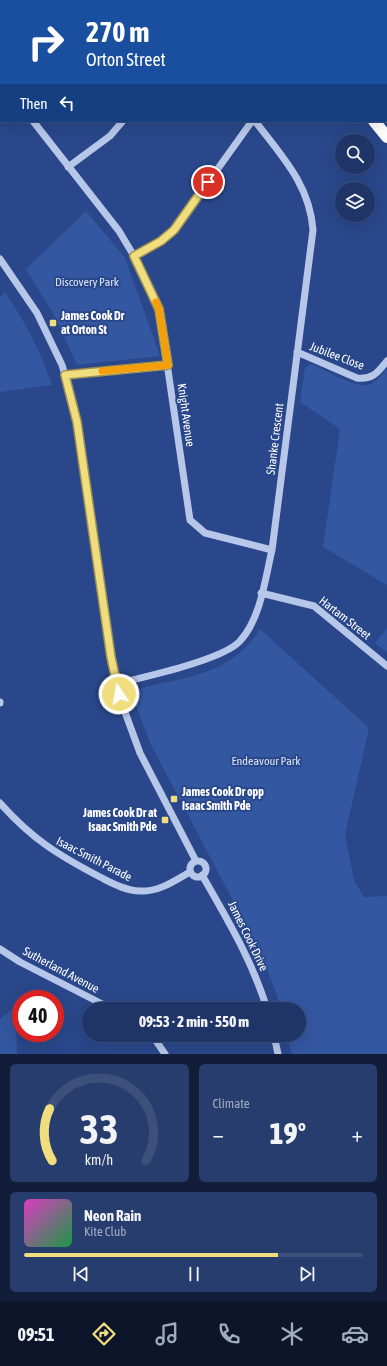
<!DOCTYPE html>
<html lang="en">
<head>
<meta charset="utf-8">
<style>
	body { margin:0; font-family:"Asap Condensed",sans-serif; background:#273d6e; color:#f1f3f6; height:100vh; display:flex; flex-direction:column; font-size:15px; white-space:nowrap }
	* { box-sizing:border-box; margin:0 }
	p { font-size:13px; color:#a1abc0 }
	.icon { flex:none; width:22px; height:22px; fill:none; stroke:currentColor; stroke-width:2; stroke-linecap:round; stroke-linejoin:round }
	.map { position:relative; height:1054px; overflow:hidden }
	.panel { display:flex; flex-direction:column; gap:10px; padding:10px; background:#111d39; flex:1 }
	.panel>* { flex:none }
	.banner { position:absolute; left:0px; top:0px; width:387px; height:122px; box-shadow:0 4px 16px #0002,0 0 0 1px #3c507c; background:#1a4fa0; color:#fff; overflow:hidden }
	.fabs { position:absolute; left:335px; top:134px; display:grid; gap:8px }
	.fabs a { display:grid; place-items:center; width:40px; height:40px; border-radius:50%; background:#1f3568; box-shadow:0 4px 16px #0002,0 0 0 1px #3c507c; font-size:20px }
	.speed { position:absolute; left:12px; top:990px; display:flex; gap:8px; font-size:20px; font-weight:700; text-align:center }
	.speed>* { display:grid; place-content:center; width:52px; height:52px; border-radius:50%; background:#1f3568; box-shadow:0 4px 16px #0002,0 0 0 1px #3c507c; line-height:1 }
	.speed .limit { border:6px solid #d22; background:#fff; color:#111 }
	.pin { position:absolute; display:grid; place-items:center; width:34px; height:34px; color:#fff; margin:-17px; border:2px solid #fff; border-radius:50%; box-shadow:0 1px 4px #0007 }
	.me { position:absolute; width:44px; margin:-22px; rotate:348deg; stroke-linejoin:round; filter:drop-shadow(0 0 3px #0008) }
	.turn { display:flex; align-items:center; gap:14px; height:84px; padding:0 20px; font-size:18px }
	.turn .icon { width:52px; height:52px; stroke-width:2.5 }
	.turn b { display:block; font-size:28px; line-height:34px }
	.then { display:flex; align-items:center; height:38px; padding:0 20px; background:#0003; gap:8px; font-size:15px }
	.big { font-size:30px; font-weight:800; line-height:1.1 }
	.panel .tile { flex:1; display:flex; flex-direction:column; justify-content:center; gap:6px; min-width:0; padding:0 14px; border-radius:6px; background:#273d6e }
	.panel .dial { align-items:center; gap:0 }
	.dial svg { height:104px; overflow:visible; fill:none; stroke:#3c507c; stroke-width:7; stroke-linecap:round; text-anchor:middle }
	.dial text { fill:#f1f3f6; stroke:none }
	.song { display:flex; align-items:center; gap:12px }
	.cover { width:48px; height:48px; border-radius:6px; background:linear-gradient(135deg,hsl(310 70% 55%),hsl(140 70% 35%)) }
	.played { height:4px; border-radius:2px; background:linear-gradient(90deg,#f0de7e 75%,#3c507c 75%) }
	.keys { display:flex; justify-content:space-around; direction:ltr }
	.heat { display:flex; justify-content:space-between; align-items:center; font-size:22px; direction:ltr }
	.panel .tiles { flex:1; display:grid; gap:10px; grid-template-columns:1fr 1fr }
	.tile:last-child { grid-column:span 2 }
	.trip { position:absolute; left:82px; top:1002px; width:224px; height:40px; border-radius:20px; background:#1f3568; box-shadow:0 4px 16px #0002,0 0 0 1px #3c507c; font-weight:800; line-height:40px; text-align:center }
	.dock { display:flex; height:64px; justify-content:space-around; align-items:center; background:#0c152a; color:#a1abc0 }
	.dock .icon { width:28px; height:28px }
	.dock .on { color:#f0de7e }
	.dock b { font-size:18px; color:#f1f3f6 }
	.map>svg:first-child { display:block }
	.green { fill:#3457a1 }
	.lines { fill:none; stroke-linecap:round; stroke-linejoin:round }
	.minor { stroke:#b7c7e9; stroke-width:7 }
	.highway { stroke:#fff; stroke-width:12 }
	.route-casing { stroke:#9c9052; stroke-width:10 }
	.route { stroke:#f0de7e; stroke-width:7 }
	.slow { stroke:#f59e0b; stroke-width:7 }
	.poi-dot { fill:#f0de7e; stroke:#29478a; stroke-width:1.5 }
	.labels { text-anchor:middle; stroke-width:4; stroke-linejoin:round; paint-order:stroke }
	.park-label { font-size:12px; fill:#dbe4f7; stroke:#29478a }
	.poi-label { font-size:12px; font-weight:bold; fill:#fff; stroke:#29478a; text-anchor:start }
	.street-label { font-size:12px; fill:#fff; stroke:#29478a }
</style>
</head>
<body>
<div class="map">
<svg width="387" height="1054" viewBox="0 0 387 1054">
	<rect width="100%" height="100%" fill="#29478a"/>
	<path class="green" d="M 86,211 L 125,258 L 160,356 L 77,365 L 54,315 L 26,269 Z
		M 5,292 C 26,323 40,350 52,385 L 0,392 L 0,298 Z
		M 311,364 C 324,369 354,388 368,385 C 376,383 382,374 387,368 L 387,585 L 323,547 L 340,429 L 300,402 L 305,367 Z
		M 387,628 L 387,652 L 375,643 Z
		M 260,629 L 369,728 L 345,835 L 354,880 L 364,897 L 387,896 L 387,1054 L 292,1054 L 287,1035 L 299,1035 L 299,1009 L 281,1009 L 273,984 L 256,944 L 150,743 L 133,697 L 136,692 L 142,688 C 190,676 232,674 260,629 Z
		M 12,1009 L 21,1014 L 16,1027 L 17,1054 L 0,1054 L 0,1019 Z"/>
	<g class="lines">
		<path class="minor" d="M 159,0 L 160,1
			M 0,53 L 1,52
			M 0,74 L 1,75
			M 33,121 L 119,231 L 134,256 L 159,309 L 190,520 L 205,533 L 272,550
			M 68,167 L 110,136 L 122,122
			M 134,256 L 161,241 L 174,230 L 252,121
			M 0,259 L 37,313 L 62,365 L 68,385 L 77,422 L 111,657 L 122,704 L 140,753 L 196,861
			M 297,352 L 357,378 C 373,380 378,372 387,361
			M 65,375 L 168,365
			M 261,593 L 314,606 L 387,666
			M 116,684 C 144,677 223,660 240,641 C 261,618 265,579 272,550 L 313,230 C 310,185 281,155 255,121
			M 0,702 L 0,703
			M 0,803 C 32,839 58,855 100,877 C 112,883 126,891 140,891 C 159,892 174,881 190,872
			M190 869a8 8 0 1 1 16 0a8 8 0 1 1-16 0Z
			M 202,875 C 227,919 252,960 267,1009
			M 0,949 L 20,962 L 112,1009
			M 152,1035 L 165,1054
			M 274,1035 L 278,1054"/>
		<path class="highway" d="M 272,0 L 273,1
			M 323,0 L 324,1
			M 386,78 L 387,79
			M 374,121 L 387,137"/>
	</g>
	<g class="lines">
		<g class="route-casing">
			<path id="route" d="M 119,694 L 111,657 L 77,422 L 65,375 L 168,365 L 159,309 L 134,256 L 161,241 L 174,230 L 208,182"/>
		</g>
		<use href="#route" class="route"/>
		<path class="slow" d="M 102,371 L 168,365 L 159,309 L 156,302"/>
	</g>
	<g class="poi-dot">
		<rect x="49" y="319" width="8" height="8" rx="2"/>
		<rect x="170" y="795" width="8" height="8" rx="2"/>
		<rect x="161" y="816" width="8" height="8" rx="2"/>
	</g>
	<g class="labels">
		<g class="park-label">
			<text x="87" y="286">Discovery Park</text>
			<text x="266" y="765">Endeavour Park</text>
		</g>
		<g class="poi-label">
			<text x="61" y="320">James Cook Dr<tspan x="61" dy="14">at Orton St</tspan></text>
			<text x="182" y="796">James Cook Dr opp<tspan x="182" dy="14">Isaac Smith Pde</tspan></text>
			<text x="157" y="817" text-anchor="end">James Cook Dr at<tspan x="157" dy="14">Isaac Smith Pde</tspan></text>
		</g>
		<g class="street-label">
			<text transform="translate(337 356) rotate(21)" y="4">Jubilee Close</text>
			<text transform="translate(186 415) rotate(82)" y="4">Knight Avenue</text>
			<text transform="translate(275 439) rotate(-83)" y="4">Shanke Crescent</text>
			<text transform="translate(345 618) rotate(38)" y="4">Hartam Street</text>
			<text transform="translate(94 859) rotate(27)" y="4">Isaac Smith Parade</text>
			<text transform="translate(248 936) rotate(64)" y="4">James Cook Drive</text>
			<text transform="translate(61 970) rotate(28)" y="4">Sutherland Avenue</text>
		</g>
	</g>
</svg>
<div class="fabs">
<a><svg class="icon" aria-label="search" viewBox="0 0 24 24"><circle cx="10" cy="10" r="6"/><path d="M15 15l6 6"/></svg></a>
<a><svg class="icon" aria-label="layers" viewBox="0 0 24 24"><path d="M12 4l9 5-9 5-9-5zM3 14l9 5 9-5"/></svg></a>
</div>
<div class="speed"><div class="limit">40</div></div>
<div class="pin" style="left:208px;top:182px;background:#d93025"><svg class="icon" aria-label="arrive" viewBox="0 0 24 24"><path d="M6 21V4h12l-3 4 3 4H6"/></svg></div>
<svg class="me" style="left:119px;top:694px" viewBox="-20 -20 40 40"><circle r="17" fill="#f0de7e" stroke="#fff" stroke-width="3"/><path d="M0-11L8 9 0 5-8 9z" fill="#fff"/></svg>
<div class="trip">09:53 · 2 min · 550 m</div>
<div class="banner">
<div class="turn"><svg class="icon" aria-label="right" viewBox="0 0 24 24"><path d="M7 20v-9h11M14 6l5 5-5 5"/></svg><div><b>270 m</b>Orton Street</div></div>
<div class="then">Then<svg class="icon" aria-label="left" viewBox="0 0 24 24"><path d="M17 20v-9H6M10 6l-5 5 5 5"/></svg></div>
</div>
</div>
<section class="panel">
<div class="tiles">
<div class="tile dial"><svg viewBox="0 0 100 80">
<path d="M14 69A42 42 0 1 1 86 69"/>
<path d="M14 69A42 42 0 0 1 12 29" stroke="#f0de7e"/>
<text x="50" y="56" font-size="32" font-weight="700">33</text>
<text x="50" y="72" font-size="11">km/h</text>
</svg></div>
<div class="tile"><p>Climate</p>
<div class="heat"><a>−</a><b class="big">19°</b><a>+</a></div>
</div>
<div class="tile">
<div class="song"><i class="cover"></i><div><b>Neon Rain</b><p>Kite Club</p></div></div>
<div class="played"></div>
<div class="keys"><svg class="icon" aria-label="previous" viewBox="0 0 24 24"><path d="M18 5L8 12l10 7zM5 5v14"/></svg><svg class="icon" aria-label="pause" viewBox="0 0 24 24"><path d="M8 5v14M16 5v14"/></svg><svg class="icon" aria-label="next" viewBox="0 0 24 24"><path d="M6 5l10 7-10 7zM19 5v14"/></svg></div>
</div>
</div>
</section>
<nav class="dock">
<b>09:51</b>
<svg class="icon on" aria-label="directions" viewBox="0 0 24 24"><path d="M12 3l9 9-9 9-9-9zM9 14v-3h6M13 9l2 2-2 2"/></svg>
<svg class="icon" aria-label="music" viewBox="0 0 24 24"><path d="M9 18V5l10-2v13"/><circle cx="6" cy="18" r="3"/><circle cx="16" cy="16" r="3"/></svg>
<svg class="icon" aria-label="phone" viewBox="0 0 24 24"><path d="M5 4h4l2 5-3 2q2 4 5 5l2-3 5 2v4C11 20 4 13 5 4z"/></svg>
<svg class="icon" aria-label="climate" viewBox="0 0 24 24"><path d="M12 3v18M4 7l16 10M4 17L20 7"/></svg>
<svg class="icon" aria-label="car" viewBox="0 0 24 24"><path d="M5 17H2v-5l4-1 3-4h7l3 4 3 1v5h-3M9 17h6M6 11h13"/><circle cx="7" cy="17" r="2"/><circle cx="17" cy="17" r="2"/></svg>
</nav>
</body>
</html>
